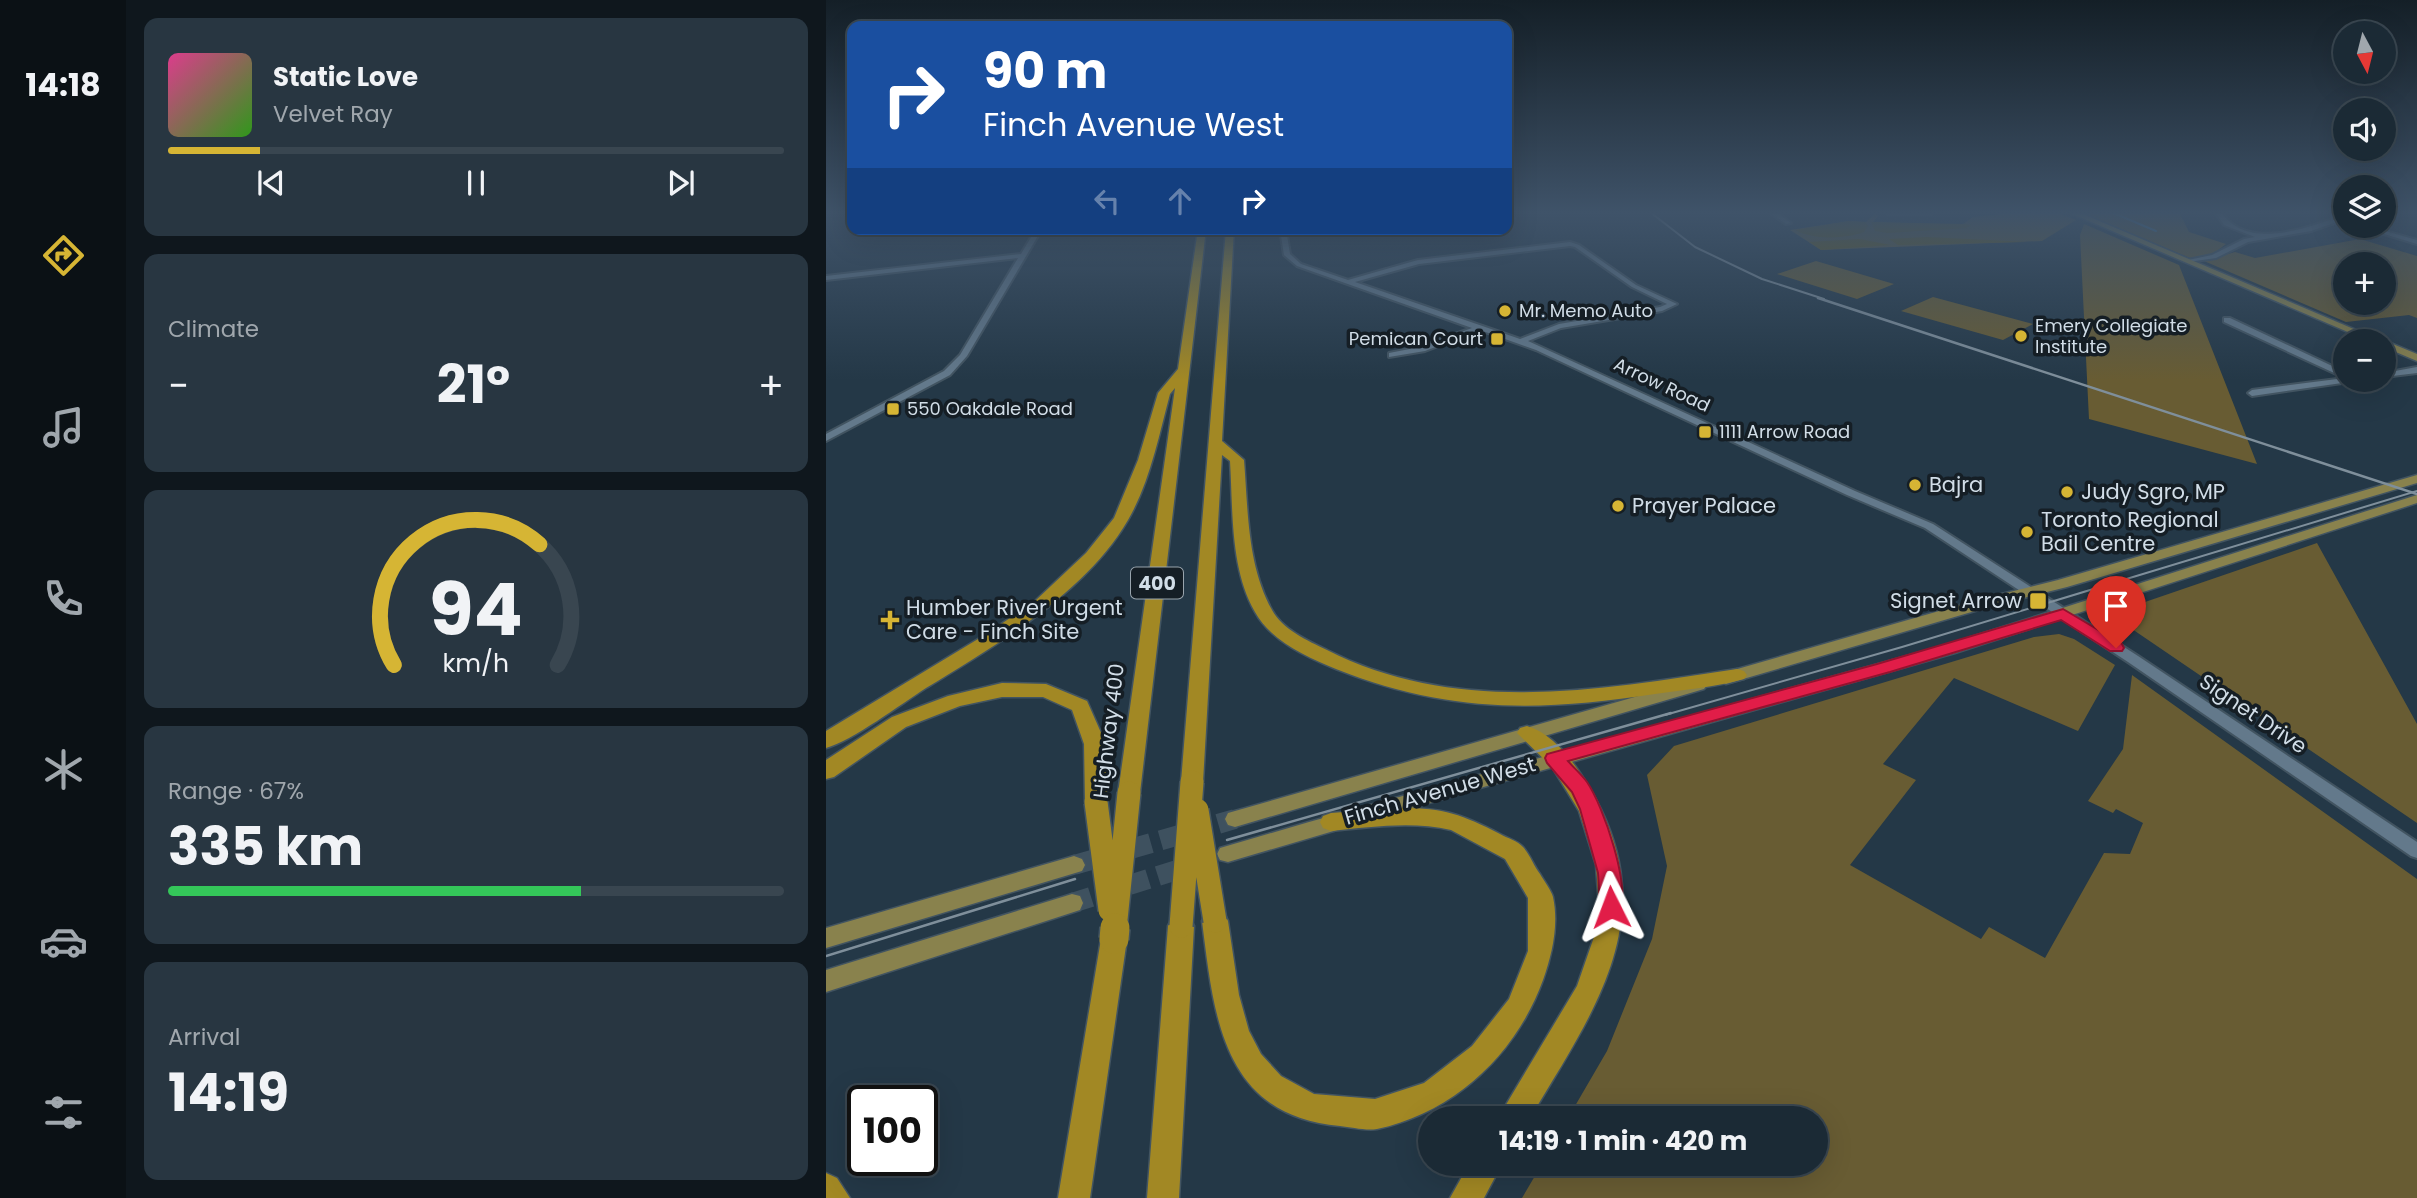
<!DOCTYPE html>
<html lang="en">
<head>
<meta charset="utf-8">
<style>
	body { margin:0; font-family:Poppins,sans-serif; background:#283641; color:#f1f3f6; height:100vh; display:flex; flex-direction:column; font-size:26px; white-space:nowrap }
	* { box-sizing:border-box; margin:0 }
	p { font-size:23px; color:#a0a7ad }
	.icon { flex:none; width:38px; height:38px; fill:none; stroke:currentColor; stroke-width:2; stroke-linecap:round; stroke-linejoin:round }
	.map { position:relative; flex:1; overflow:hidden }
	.details { display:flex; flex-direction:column; gap:18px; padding:18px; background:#0f171d; width:700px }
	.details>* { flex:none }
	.guide { position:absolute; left:21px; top:21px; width:665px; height:214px; border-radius:14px; box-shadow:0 7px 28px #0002,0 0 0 2px #394650; background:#1a4fa0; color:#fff; overflow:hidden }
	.needle { width:46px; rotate:173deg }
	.controls { position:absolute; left:1507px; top:21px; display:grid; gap:14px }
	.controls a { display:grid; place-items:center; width:63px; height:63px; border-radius:50%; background:#1b2a35; box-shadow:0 7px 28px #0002,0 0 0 2px #394650; font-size:35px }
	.speed { position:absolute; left:21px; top:1085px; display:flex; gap:14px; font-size:35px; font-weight:700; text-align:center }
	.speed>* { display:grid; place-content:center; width:91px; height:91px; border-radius:50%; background:#1b2a35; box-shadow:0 7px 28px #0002,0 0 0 2px #394650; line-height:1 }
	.speed .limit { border:4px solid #111; border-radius:10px; background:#fff; color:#111 }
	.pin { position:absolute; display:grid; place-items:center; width:60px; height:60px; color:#fff; margin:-72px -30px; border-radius:50% 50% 50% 0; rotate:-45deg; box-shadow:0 0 7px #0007 }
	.pin .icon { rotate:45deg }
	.me { position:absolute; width:77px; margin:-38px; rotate:357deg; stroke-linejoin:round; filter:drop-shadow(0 0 5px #0008) }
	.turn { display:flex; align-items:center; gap:24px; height:147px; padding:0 21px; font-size:32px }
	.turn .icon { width:91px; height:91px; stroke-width:2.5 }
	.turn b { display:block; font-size:49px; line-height:60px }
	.lanes { display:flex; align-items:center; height:66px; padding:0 21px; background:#0003; justify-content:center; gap:35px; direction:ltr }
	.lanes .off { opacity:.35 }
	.big { font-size:52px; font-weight:700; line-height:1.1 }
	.details .tile { flex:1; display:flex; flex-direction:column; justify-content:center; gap:10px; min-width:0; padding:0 24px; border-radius:14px; background:#283641 }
	.details .dial { align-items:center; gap:0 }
	.dial svg { height:182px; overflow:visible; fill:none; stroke:#394650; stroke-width:7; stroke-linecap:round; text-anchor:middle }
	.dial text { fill:#f1f3f6; stroke:none }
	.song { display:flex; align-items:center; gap:21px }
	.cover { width:84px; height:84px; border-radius:10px; background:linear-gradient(135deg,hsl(330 70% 55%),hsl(110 70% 35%)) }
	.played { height:7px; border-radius:4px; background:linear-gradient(90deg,#d6b534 15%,#394650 15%) }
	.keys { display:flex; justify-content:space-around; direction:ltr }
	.heat { display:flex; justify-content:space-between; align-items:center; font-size:38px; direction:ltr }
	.charge { height:10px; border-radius:5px; background:linear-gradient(90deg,#34c759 67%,#394650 0) }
	.trip { position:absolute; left:592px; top:1106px; width:410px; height:70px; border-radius:35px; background:#1b2a35; box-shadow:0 7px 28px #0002,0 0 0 2px #394650; font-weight:700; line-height:70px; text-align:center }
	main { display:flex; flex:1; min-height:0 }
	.tabs { display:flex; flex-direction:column; width:126px; justify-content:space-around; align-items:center; background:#0b1115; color:#a0a7ad }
	.tabs .icon { width:49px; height:49px }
	.tabs .active { color:#d6b534 }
	.tabs b { font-size:32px; color:#f1f3f6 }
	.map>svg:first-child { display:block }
	.green { fill:#685c33; fill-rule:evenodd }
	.forest { fill:#705c0a }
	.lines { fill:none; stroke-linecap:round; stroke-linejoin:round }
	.stream { stroke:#4787b4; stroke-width:2 }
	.major-tunnel { stroke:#3e515f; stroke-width:20; stroke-dasharray:20 10; stroke-linecap:butt }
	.minor-casing { stroke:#425461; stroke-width:4 }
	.major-casing { stroke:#425461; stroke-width:3 }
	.highway-casing { stroke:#425461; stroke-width:3 }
	.minor { fill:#63798b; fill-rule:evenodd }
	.major { fill:#89824d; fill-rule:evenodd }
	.highway { fill:#a28824; fill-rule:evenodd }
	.tram-far1 { stroke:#7f8f9b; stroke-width:2 }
	.tram { stroke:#7f8f9b; stroke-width:2.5 }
	.rail-far1 { stroke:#7f8f9b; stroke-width:2 }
	.rail { stroke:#7f8f9b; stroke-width:2.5 }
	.highway-bridge-far1-casing { stroke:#425461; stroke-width:26; stroke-linecap:butt }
	.highway-bridge-casing { stroke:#425461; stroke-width:32; stroke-linecap:butt }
	.highway-bridge-far1 { stroke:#a28824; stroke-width:23 }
	.highway-bridge { stroke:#a28824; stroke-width:29 }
	.route { fill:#e11d48; stroke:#92132f; stroke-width:2 }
	.poi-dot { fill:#d6b534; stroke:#151e25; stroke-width:2.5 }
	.labels { text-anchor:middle; stroke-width:7; stroke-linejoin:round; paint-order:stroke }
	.far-poi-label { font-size:18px; fill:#d1dde7; stroke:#151e25; text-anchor:start }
	.far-street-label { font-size:18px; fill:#d1dde7; stroke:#151e25 }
	.shield { fill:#151e25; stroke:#99a4ad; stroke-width:2 }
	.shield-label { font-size:19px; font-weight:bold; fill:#d1dde7 }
	.poi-label { font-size:21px; fill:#d1dde7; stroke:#151e25; text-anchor:start }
	.street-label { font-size:21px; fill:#d1dde7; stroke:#151e25 }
</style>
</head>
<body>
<main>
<nav class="tabs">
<b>14:18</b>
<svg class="icon active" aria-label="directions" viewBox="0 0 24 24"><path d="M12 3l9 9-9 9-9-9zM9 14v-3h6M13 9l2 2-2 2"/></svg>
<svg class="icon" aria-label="music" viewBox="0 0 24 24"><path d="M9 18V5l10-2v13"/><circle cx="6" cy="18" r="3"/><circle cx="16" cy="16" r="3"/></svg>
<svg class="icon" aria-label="phone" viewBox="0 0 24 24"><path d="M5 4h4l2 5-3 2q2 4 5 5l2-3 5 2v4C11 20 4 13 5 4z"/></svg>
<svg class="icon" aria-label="climate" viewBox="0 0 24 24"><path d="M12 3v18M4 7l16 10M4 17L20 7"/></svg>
<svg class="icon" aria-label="car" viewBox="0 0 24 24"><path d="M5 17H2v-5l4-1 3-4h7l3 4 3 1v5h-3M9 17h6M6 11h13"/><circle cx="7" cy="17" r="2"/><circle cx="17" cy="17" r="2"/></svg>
<svg class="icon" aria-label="filters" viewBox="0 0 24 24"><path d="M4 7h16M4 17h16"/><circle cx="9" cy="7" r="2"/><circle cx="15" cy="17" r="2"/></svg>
</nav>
<section class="details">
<div class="tile">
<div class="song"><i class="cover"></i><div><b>Static Love</b><p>Velvet Ray</p></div></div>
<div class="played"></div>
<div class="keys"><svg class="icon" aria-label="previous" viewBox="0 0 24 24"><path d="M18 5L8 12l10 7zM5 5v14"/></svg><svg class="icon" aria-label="pause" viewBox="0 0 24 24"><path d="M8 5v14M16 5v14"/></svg><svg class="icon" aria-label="next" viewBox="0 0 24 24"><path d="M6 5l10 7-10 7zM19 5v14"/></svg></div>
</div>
<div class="tile"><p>Climate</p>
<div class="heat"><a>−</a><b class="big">21°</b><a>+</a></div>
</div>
<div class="tile dial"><svg viewBox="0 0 100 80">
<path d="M14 69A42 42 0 1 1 86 69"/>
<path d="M14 69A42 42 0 0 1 78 16" stroke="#d6b534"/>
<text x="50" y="56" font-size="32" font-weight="700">94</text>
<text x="50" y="72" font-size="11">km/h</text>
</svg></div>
<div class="tile"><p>Range · 67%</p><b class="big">335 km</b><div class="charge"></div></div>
<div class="tile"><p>Arrival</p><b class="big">14:19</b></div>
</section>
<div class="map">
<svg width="1591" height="1198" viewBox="0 0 1591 1198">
	<rect width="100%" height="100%" fill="#243847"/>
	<path class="green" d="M 1197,212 L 1230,212 L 1250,220 L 1216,241 L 995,250 L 964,230 L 1023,221 L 1040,222 L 1049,214 L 1052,216 L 1047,222 L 1126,225 L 1137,224 L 1147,217 Z
		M 1254,212 L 1353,212 L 1363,232 L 1400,244 L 1387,254 L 1364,258 Z
		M 1258,224 L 1353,265 L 1431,464 L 1263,419 L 1254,235 Z
		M 1534,239 L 1591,256 L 1591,318 L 1583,315 L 1520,322 L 1378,261 L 1409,252 L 1429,258 ZM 1519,264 L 1558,264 L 1558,303 L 1519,303 Z
		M 990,261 L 1068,284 L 1031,299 L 951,274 Z
		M 1107,297 L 1207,324 L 1177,340 L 1075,311 Z
		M 1491,543 L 1591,724 L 1591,823 L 1284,614 Z
		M 1233,634 L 1248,639 L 1289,665 L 1252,731 L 1128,678 L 1057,764 L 1090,780 L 1024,865 L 1155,939 L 1163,927 L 1219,958 L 1278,853 L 1304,854 L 1317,823 L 1290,809 L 1287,813 L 1262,801 L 1297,749 L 1306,675 L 1591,879 L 1591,1198 L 696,1198 L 716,1164 L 989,1164 L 989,1118 L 742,1118 L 781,1051 L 826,939 L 841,866 L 821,775 L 848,746 L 1208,637 Z"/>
	<path class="forest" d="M 1023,221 L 1040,222 L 1042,226 L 1038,232 C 1019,239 987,240 969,230 Z
		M 1045,222 L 1138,224 L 1145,225 L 1140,228 L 1062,233 L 1049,231 Z
		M 1101,237 L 1201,242 L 1072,245 L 1063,239 Z
		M 1034,239 L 1064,245 L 995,250 L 983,242 Z"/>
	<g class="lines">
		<path class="stream" d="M 1285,212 L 1330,231"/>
		<path class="major-tunnel" d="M 248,865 L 409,819
			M 246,903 L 367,865"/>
		<g class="minor-casing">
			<path id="minor" d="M 943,212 L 950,212 L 965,223 L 960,224 Z
				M 1059,212 L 1107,212 L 1104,214 L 1062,214 Z
				M 1389,212 L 1395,212 C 1422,252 1482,227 1519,215 L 1519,219 L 1485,231 L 1422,242 L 1390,258 L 1362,262 L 1362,260 L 1386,255 L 1418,239 L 1429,237 L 1398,225 Z
				M 1532,226 L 1541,226 L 1591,240 L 1591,244 Z
				M 210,229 L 216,229 L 141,356 L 124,375 L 0,441 L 0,434 L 118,371 L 134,355 L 192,258 L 0,280 L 0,276 L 195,254 Z
				M 454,229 L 460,229 L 464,254 L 475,264 L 522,280 L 592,260 L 744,242 L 753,245 L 810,285 L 851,304 L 836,311 L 735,328 L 702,341 L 1029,491 L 1107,524 L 1312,656 L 1591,842 L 1591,858 L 1585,856 L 1302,662 L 1099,528 L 1021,495 L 710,350 L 654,330 L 599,351 L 563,357 L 563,353 L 594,347 L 646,328 L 471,266 L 458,255 ZM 744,246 L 749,247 L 806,287 L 841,304 L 834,307 L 733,324 L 694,339 L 529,282 L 593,264 Z
				M 1398,318 L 1404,318 L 1519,372 L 1519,378 L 1398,322 Z
				M 1591,367 L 1591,373 L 1558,377 L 1558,373 Z
				M 1519,378 L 1519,380 L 1524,380 L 1523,382 L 1426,396 L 1422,393 L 1426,390 Z"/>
		</g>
		<g class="major-casing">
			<path id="major" d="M 1242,212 L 1252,212 L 1556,341 L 1543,341 Z
				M 1557,341 L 1562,342 L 1591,354 L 1591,361 L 1558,347 Z
				M 1591,475 L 1591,483 L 1241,587 L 1166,606 L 900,684 L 894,682 L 891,678 L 894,674 L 1155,599 L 1232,580 Z
				M 1591,495 L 1591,503 L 1129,653 L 647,790 L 402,862 L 394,860 L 391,854 L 394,848 L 483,822 L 1117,646 Z
				M 872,679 L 878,681 L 881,685 L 878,689 L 409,827 L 402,825 L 399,819 L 402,813 L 409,811 Z
				M 248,856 L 256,859 L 259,865 L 256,871 L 0,948 L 0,928 Z
				M 246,894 L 254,896 L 257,903 L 254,910 L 0,992 L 0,970 Z"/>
		</g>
		<g class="highway-casing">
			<path id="highway" d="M 372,229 L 380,229 L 314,793 L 311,799 L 303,801 L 295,799 L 292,793 L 349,388 L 344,394 C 333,435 324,482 302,520 C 260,593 170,645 100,688 C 75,704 26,741 0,748 L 0,731 L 162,633 L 209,601 L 260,553 L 288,518 L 312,460 L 332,393 L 352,369 Z
				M 400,229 L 408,229 L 396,441 L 418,460 C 422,509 421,565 446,610 C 456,629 482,641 501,650 C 631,716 773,690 911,669 L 918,671 L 921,675 L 918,679 C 889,687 858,690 829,694 C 713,712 621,713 510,669 C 481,657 445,641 429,612 C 404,569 407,510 404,461 L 396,455 L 377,782 L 374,788 L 366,790 L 358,788 L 355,782 Z
				M 176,683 L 220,684 L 261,701 L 280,744 L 281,802 L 278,808 L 270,810 L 262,808 L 259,802 L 258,744 L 246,710 L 217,697 L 176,697 L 134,706 L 80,727 L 8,777 L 0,779 L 0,760 L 66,717 L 122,696 Z
				M 701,726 C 729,734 750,765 764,789 C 839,916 769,1009 704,1118 L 672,1118 L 751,986 L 768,937 L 773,908 L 770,865 L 753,811 L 726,767 L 691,733 L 694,728 Z
				M 568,808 C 614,807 634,813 674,834 C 681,838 692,841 697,847 C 704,855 708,866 714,874 C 718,881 725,890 727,897 C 733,925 726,955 717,980 C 690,1054 629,1112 551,1129 C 540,1131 525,1127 514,1126 C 396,1116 388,1016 376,921 L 380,913 L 389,910 L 398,913 L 402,921 L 413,995 L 423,1031 L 435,1054 L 455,1076 L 488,1094 L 549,1099 L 598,1083 L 646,1046 L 683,999 L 702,951 L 702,898 L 679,859 L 625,830 C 586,821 545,827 505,831 L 497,828 L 494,822 L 497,816 L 505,813 Z
				M 355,915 L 364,918 L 368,926 L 353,1198 L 321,1198 L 342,926 L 346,918 Z
				M 288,928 L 297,931 L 301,939 L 264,1198 L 232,1198 L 275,939 L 279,931 Z
				M 643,1164 L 676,1164 L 658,1198 L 624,1198 Z
				M 0,1173 L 11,1178 L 24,1198 L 0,1198 Z"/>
		</g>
		<use href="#minor" class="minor"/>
		<use href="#major" class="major"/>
		<use href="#highway" class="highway"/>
		<path class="tram-far1" d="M 839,715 L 1076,647 L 1591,491"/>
		<path class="tram" d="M 401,840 L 845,713
			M 0,956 L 249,879"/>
		<path class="rail-far1" d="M 824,212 L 869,247 L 936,279 L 998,299"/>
		<path class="rail" d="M 992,298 L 1591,494"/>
		<g class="highway-bridge-far1-casing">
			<path id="highway-bridge-far1" d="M 270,802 L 284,910
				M 371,810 L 389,921
				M 355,926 L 366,782
				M 289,929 L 303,793"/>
		</g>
		<g class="highway-bridge-casing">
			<path id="highway-bridge" d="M 288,939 L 289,928"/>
		</g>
		<use href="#highway-bridge-far1" class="highway-bridge-far1"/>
		<use href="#highway-bridge" class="highway-bridge"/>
	</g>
	<linearGradient id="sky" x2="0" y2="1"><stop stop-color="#141f27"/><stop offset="0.56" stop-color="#3f5369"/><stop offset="1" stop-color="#3f5369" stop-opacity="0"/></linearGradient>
	<rect width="1591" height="380" fill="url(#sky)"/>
	<path class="route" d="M 1237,609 L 1296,644 L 1298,648 L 1296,651 L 1284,651 L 1235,620 L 1064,672 L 742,761 C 748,768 756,775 761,782 C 777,805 806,888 793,914 L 785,917 L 777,914 L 774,907 L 772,873 L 754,809 L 746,792 L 721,763 L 719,758 L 721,754 L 1051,664 Z"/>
	<g class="poi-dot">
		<circle cx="679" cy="311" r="7"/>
		<circle cx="1195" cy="336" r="7"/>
		<rect x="664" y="332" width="14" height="14" rx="3.5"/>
		<rect x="60" y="402" width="14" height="14" rx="3.5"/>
		<rect x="872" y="425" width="14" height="14" rx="3.5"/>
		<circle cx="1089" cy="485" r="7"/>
		<circle cx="1241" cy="492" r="7"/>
		<circle cx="792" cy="506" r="7"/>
		<circle cx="1201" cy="532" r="7"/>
		<rect x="1203" y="592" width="18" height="18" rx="3.5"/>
		<path d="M60.5 609.5h7v7h7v7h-7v7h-7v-7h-7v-7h7z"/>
	</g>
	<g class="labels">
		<g class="far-poi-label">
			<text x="693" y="317">Mr. Memo Auto</text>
			<text x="1209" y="332">Emery Collegiate<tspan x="1209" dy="21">Institute</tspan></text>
			<text x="657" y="345" text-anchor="end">Pemican Court</text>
			<text x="81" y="415">550 Oakdale Road</text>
			<text x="893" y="438">1111 Arrow Road</text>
		</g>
		<g class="far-street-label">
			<text transform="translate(836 385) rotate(25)" y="6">Arrow Road</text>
		</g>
		<rect class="shield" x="305" y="567.5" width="52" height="31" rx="5"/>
		<g class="shield-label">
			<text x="331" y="590">400</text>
		</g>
		<g class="poi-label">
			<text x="1103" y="492">Bajra</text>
			<text x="1255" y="499">Judy Sgro, MP</text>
			<text x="806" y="513">Prayer Palace</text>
			<text x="1215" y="527">Toronto Regional<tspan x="1215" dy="24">Bail Centre</tspan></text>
			<text x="1196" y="608" text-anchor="end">Signet Arrow</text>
			<text x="80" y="615">Humber River Urgent<tspan x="80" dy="24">Care - Finch Site</tspan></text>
		</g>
		<g class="street-label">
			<text transform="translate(1427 714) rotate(34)" y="7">Signet Drive</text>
			<text transform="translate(283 731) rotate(-83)" y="7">Highway 400</text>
			<text transform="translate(614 791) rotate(-16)" y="7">Finch Avenue West</text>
		</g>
	</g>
</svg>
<div class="controls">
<a><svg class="needle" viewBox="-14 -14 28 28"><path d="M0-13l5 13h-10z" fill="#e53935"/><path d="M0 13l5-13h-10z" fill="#a0a7ad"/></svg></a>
<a><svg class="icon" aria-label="sound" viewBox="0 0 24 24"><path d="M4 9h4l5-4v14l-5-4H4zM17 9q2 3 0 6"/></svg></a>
<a><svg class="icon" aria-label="layers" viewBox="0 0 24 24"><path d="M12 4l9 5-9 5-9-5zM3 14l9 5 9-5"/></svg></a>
<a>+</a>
<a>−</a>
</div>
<div class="speed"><div class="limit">100</div></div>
<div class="pin" style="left:1290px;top:648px;background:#d93025"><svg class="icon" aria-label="arrive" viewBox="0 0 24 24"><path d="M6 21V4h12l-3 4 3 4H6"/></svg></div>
<svg class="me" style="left:785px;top:907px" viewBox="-20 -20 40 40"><path d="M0-17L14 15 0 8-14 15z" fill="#e11d48" stroke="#fff" stroke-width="4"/></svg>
<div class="trip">14:19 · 1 min · 420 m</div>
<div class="guide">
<div class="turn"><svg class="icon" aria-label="right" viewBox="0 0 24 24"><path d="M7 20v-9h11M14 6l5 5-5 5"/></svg><div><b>90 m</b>Finch Avenue West</div></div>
<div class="lanes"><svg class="icon off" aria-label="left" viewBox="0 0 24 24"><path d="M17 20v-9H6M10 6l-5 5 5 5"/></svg><svg class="icon off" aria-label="ahead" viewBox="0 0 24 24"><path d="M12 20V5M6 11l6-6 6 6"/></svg><svg class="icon" aria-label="right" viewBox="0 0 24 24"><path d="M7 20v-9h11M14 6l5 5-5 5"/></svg></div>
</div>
</div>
</main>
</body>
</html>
